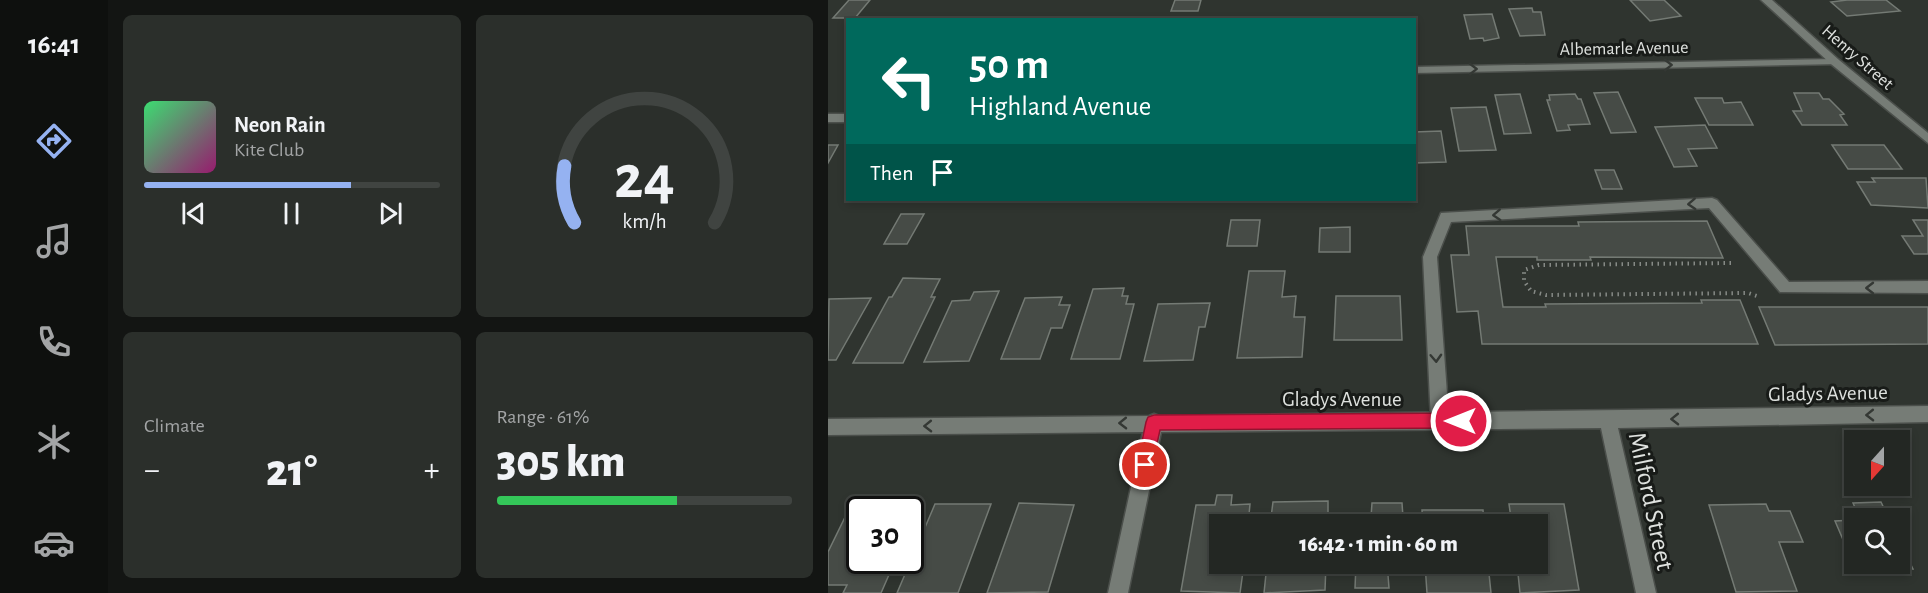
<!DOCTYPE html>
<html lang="en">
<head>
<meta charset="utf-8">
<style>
	body { margin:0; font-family:"Alegreya Sans",sans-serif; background:#2b2f2b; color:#f1f3f6; height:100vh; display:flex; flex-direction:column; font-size:22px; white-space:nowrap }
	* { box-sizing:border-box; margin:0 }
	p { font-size:20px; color:#a3a5a6 }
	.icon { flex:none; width:33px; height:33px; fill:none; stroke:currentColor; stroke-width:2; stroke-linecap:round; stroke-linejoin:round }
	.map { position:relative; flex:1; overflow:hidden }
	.drawer { display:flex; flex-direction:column; gap:15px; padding:15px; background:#131513; width:720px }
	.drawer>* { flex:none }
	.hud { position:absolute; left:18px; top:18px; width:570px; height:183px; border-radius:0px; box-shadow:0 3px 9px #0003,0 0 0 2px #404441; background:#00695c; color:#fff; overflow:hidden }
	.needle { width:39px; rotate:201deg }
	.buttons { position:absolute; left:1016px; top:430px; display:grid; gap:12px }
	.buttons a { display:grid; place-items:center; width:66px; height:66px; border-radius:0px; background:#232723; box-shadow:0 3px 9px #0003,0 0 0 2px #404441; font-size:30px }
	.speed { position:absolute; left:18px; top:496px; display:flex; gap:12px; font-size:30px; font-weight:700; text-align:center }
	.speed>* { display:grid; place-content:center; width:78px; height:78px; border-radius:50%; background:#232723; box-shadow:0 3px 9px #0003,0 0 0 2px #404441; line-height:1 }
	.speed .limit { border:3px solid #111; border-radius:9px; background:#fff; color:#111 }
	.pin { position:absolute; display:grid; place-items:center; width:51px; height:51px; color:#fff; margin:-26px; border:3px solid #fff; border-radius:50%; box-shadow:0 2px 6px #0007 }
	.me { position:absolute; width:66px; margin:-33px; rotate:270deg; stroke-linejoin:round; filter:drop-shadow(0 0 4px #0008) }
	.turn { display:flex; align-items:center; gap:21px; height:126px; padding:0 24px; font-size:27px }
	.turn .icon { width:78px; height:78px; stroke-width:2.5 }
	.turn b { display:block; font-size:42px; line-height:51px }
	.then { display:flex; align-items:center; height:57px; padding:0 24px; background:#0003; gap:12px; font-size:22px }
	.big { font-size:45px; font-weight:800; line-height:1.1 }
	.drawer .widget { flex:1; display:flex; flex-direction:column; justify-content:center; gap:9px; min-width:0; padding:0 21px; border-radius:9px; background:#2b2f2b }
	.drawer .dial { align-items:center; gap:0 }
	.dial svg { height:156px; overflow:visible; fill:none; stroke:#404441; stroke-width:7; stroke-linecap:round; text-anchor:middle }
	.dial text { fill:#f1f3f6; stroke:none }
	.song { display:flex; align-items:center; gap:18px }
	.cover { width:72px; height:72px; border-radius:9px; background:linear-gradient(135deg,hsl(140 70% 55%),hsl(320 70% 35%)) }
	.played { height:6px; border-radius:3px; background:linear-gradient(90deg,#95b2f1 70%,#404441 70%) }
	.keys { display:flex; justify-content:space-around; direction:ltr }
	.heat { display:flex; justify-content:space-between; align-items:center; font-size:33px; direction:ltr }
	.charge { height:9px; border-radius:4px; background:linear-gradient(90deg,#34c759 61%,#404441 0) }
	.drawer .tiles { flex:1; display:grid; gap:15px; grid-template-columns:repeat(2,1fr) }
	.trip { position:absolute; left:381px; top:514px; width:339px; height:60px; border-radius:0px; background:#232723; box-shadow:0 3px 9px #0003,0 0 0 2px #404441; font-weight:800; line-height:60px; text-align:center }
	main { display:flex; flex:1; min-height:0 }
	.menu { display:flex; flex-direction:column; width:108px; justify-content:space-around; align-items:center; background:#0e100e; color:#a3a5a6 }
	.menu .icon { width:42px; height:42px }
	.menu .active { color:#95b2f1 }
	.menu b { font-size:27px; color:#f1f3f6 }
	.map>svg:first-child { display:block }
	.building { fill:#464b46; stroke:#747a74; stroke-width:1.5 }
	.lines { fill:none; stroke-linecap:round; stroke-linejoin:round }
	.service-casing { stroke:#4b4f4b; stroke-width:3 }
	.minor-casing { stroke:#4b4f4b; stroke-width:3 }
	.secondary-casing { stroke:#4b4f4b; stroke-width:3 }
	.path { stroke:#868a86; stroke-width:4; stroke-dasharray:1.5 4.5; stroke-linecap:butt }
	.service { fill:#767c76; fill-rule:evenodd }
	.minor { fill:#767c76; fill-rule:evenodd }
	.secondary { fill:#767c76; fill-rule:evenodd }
	.oneway { stroke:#343834 }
	.route { fill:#e11d48; stroke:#92132f; stroke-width:1.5 }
	.labels { text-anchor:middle; stroke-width:6; stroke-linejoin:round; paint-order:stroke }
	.far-street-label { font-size:18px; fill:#dfe2df; stroke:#181b18 }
	.street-label { font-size:21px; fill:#dfe2df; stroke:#181b18 }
	.near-street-label { font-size:26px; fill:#dfe2df; stroke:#181b18 }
</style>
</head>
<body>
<main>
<nav class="menu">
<b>16:41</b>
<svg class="icon active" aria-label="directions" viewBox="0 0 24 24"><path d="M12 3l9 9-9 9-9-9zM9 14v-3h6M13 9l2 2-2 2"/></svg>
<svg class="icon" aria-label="music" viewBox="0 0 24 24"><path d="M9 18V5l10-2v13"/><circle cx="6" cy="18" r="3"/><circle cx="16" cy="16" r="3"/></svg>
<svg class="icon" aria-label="phone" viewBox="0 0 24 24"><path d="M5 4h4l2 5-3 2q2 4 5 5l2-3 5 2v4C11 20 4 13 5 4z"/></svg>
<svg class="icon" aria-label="climate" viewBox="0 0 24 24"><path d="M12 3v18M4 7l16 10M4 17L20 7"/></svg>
<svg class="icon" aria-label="car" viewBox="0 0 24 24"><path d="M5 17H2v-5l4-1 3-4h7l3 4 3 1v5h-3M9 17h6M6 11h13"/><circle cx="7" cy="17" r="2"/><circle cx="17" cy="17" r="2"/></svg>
</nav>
<section class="drawer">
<div class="tiles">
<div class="widget">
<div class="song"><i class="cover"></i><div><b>Neon Rain</b><p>Kite Club</p></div></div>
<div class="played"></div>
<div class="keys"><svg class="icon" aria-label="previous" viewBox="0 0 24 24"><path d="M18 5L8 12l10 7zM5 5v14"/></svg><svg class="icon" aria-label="pause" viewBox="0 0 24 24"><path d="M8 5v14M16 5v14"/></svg><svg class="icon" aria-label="next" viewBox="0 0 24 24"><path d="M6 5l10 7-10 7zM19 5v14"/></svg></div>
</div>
<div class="widget dial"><svg viewBox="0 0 100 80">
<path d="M14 69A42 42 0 1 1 86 69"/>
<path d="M14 69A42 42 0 0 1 9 40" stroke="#95b2f1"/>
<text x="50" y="56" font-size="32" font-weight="700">24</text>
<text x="50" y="72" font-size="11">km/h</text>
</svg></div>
<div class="widget"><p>Climate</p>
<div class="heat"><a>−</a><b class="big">21°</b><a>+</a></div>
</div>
<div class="widget"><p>Range · 61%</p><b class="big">305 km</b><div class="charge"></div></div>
</div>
</section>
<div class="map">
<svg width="1100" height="593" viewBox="0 0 1100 593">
	<rect width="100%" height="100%" fill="#2f342f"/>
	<path class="building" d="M 21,0 L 42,0 L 27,18 L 5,18 Z
		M 347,0 L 373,0 L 370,11 L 343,11 Z
		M 802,0 L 836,0 L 853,16 L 822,21 Z
		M 1019,0 L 1058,0 L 1072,11 L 1019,16 L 1003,2 Z
		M 704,8 L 705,12 L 713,12 L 717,35 L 692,36 L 681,9 Z
		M 664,14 L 671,38 L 656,41 L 655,38 L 642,39 L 636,15 Z
		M 790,92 L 808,132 L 783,133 L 766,93 Z
		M 966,93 L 991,93 L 995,99 L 1001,99 L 1016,114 L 1012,115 L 1019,125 L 974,125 L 965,111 L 974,111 Z
		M 692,94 L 703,133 L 676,134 L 667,95 Z
		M 747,94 L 750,99 L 753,99 L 762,124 L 740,125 L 742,130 L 729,131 L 719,100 L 722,100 L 721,95 Z
		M 867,98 L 894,98 L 896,103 L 913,102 L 925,125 L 881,125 Z
		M 658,107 L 668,150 L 631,151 L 623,108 Z
		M 877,125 L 889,148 L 860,149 L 869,166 L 846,167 L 827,127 Z
		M 613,131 L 618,162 L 586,163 L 586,132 Z
		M 0,145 L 10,145 L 0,163 Z
		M 1004,145 L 1056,145 L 1074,169 L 1020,169 Z
		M 767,170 L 786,170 L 794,189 L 774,189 Z
		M 1044,178 L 1098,178 L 1100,208 L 1043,205 L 1029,182 L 1047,182 Z
		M 73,214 L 96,214 L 79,244 L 56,244 Z
		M 403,220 L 432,220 L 429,246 L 399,246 Z
		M 1085,220 L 1100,220 L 1100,254 L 1086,254 L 1074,236 L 1095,236 Z
		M 879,221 L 895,258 L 762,257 L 763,260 L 709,260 L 709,257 L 668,257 L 675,307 L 718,307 L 717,304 L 874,303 L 873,300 L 912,300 L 930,344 L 654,344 L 650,311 L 629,312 L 623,255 L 641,255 L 638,226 L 751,226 L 750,222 Z
		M 522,227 L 522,252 L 491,252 L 492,228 Z
		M 421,271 L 457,271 L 454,297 L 468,296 L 466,317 L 477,317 L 474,357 L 409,358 Z
		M 75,278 L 112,279 L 103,297 L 107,297 L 75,363 L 25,363 L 61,297 L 64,297 Z
		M 296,288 L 294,296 L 300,296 L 298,304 L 306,304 L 292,359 L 243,359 L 265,289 Z
		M 171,291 L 141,361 L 96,362 L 124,301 L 142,300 L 146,292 Z
		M 508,296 L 572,296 L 574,340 L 506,340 Z
		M 234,297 L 231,305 L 242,305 L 234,328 L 223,328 L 212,359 L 173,359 L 197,298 Z
		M 43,298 L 8,360 L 0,360 L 1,299 Z
		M 382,303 L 377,327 L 371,327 L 365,360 L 316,361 L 330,304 Z
		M 931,307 L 1100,307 L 1100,344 L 947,345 Z
		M 389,495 L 404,495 L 403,505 L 422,504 L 420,525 L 392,525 L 392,564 L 416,564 L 412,593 L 353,591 L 368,505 L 387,505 Z
		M 500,501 L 500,525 L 442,525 L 445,502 Z
		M 1053,502 L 1061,519 L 1032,519 L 1025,503 Z
		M 191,503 L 246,505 L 220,592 L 159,593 Z
		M 544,503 L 574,503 L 575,517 L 583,517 L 584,525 L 528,525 L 528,518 L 543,517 Z
		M 107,504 L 163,504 L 130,593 L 69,593 Z
		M 681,504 L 736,504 L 751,590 L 692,593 L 689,564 L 710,564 L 710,525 L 684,525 Z
		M 938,504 L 941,511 L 962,511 L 975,542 L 951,542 L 969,591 L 908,592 L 881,505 Z
		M 22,507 L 90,509 L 82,526 L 82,510 L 32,510 L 32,561 L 67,561 L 53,593 L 15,593 L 19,585 L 0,585 L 0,552 Z
		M 594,510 L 655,510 L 656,525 L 595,525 Z
		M 1026,520 L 1026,564 L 1071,564 L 1071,540 L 1085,569 L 1028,570 L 1007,521 Z
		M 439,564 L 498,564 L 497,590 L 436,593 Z
		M 528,564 L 586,564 L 586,574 L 560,575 L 561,588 L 527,588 Z
		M 597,564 L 660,564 L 663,593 L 599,593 Z"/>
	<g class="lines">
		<g class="service-casing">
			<path id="service" d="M 884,198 L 889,200 L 961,282 L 1100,281 L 1100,293 L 952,292 L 881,208 L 623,222 L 609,257 L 621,421 L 618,427 L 612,429 L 606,427 L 603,421 L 595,257 L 613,213 Z"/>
		</g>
		<g class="minor-casing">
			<path id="minor" d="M 1007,59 L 1011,60 L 1011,64 L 586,73 L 586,67 Z
				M 0,114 L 20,114 L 20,122 L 0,122 Z
				M 1100,406 L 1100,422 L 790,428 L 828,593 L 808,593 L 773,428 L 333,432 L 300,593 L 280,593 L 315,432 L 0,435 L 0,419 L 321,416 L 326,414 L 331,416 Z"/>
		</g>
		<g class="secondary-casing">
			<path id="secondary" d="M 933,0 L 944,0 L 1011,60 L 1100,133 L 1100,143 L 1003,64 Z"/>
		</g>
		<path class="path" d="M 903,263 L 711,265 L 696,270 L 696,281 L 703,291 L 718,295 L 920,293 L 929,296"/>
		<use href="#service" class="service"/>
		<use href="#minor" class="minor"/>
		<use href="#secondary" class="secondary"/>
	</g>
	<defs><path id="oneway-chevron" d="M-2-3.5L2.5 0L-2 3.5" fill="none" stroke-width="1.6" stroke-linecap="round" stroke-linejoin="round" transform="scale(1.5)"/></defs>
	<g class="oneway">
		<use href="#oneway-chevron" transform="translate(840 65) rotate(-1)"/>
		<use href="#oneway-chevron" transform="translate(645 69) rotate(-1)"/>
		<use href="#oneway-chevron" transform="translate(864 204) rotate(177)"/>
		<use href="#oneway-chevron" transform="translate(669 215) rotate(177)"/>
		<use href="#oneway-chevron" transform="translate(1042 288) rotate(180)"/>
		<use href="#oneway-chevron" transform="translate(608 358) rotate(87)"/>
		<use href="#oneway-chevron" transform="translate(1042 415) rotate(179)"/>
		<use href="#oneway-chevron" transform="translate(847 419) rotate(179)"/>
		<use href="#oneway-chevron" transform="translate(295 423) rotate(179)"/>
		<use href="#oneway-chevron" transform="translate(100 426) rotate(179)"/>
	</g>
	<path class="route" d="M 633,413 L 639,416 L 641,421 L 639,426 L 633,428 L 332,430 L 323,471 L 317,473 L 311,471 L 309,465 L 318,422 L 320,417 L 326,415 Z"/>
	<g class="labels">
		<g class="far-street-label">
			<text transform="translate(796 48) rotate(-1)" y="6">Albemarle Avenue</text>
			<text transform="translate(1030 57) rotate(41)" y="6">Henry Street</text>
		</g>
		<g class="street-label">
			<text transform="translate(1000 393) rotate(-1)" y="7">Gladys Avenue</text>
			<text x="514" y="406">Gladys Avenue</text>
		</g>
		<g class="near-street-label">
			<text transform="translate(824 501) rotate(78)" y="9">Milford Street</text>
		</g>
	</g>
</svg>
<div class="buttons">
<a><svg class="needle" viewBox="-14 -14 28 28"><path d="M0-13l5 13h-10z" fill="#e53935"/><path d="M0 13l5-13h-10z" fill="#a3a5a6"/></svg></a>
<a><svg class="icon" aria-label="search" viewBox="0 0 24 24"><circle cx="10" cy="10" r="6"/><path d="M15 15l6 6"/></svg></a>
</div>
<div class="speed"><div class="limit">30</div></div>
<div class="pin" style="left:317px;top:465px;background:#d93025"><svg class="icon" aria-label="arrive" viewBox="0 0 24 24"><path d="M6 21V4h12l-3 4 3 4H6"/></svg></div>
<svg class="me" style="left:633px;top:421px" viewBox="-20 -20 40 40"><circle r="17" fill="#e11d48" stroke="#fff" stroke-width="3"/><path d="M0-11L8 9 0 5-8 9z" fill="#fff"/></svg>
<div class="trip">16:42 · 1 min · 60 m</div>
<div class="hud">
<div class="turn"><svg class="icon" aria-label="left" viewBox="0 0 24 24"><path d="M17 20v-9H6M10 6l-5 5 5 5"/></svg><div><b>50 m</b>Highland Avenue</div></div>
<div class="then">Then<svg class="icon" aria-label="arrive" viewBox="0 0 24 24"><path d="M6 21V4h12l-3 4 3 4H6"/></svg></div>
</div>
</div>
</main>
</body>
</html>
